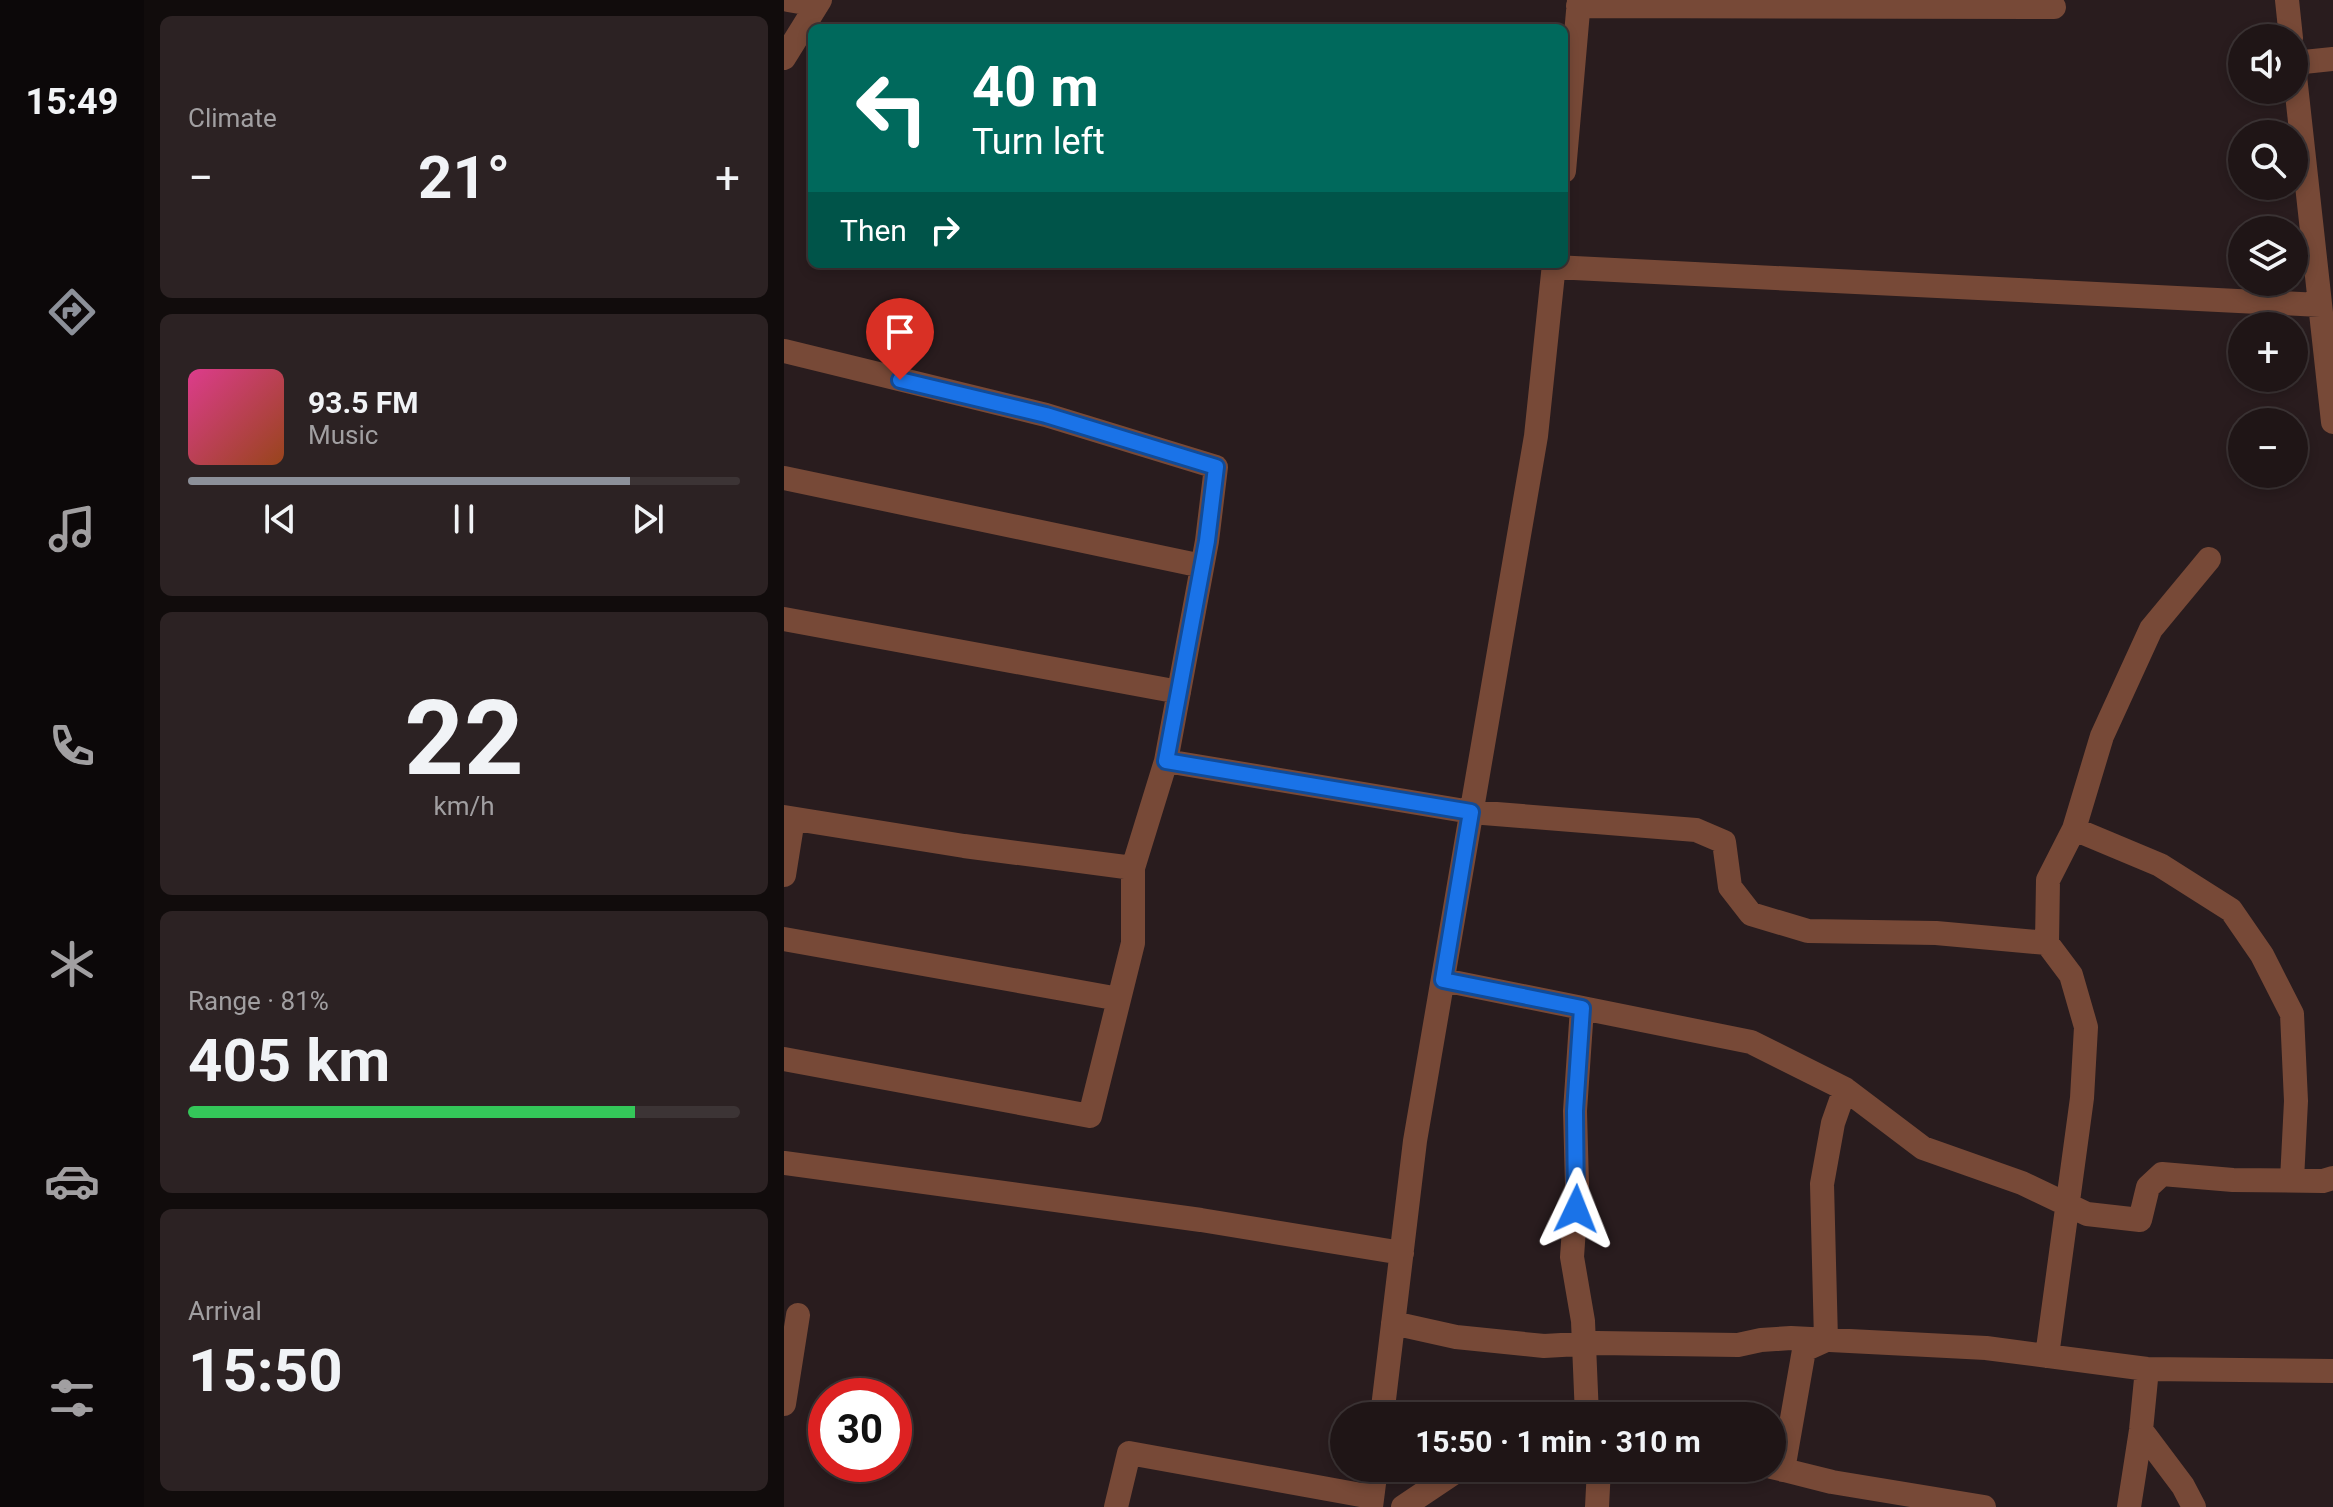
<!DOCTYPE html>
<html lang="en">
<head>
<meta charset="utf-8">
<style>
	body { margin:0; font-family:Roboto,sans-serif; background:#2c2223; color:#f1f3f6; height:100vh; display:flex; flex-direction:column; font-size:30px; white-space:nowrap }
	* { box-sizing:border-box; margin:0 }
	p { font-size:26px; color:#a19fa1 }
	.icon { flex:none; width:44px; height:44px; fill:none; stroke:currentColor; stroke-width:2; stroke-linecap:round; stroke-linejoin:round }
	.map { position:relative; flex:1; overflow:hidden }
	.panel { display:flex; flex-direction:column; gap:16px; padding:16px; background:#110c0c; width:640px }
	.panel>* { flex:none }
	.top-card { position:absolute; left:24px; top:24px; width:760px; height:244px; border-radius:12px; box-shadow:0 4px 12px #0003,0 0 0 2px #3c3435; background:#00695c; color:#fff; overflow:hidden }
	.tools { position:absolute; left:1444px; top:24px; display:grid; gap:16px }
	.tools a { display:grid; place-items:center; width:80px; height:80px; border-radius:50%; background:#1f1516; box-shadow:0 4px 12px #0003,0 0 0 2px #3c3435; font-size:40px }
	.speed { position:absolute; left:24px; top:1378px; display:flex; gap:16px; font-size:40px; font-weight:700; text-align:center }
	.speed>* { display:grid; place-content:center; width:104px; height:104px; border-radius:50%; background:#1f1516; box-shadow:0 4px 12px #0003,0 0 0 2px #3c3435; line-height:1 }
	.speed .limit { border:12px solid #d22; background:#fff; color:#111 }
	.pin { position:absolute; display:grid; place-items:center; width:68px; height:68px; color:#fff; margin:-82px -34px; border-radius:50% 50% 50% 0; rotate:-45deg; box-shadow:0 0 8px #0007 }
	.pin .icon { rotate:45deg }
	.me { position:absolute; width:88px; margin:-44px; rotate:2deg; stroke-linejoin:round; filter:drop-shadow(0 0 6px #0008) }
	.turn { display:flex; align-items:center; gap:28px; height:168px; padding:0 32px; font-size:36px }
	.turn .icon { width:104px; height:104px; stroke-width:2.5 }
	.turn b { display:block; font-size:56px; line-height:68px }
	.then { display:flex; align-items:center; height:76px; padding:0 32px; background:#0003; gap:16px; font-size:30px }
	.big { font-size:60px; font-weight:700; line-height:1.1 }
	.panel .tile { flex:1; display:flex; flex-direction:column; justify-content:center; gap:12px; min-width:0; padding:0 28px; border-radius:12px; background:#2c2223 }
	.panel .dial { align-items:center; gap:0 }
	.dial b { font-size:104px; line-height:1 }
	.song { display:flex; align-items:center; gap:24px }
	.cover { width:96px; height:96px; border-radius:12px; background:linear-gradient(135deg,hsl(330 70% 55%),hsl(20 70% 35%)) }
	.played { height:8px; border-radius:4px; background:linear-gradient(90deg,#8c9099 80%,#3c3435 80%) }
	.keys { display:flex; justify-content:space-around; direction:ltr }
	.heat { display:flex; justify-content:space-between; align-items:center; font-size:44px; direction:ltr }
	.charge { height:12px; border-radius:6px; background:linear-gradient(90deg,#34c759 81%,#3c3435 0) }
	.trip { position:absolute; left:546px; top:1402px; width:456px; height:80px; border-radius:40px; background:#1f1516; box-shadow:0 4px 12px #0003,0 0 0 2px #3c3435; font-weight:700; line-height:80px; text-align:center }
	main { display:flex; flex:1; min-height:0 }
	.menu { display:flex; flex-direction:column; width:144px; justify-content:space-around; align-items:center; background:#0c0809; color:#a19fa1 }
	.menu .icon { width:56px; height:56px }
	.menu .selected { color:#8c9099 }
	.menu b { font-size:36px; color:#f1f3f6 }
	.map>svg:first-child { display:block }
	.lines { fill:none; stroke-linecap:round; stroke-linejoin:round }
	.minor { stroke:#774937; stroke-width:24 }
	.route-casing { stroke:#114b97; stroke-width:20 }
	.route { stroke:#1a73e8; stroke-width:14 }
</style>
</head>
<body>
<main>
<nav class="menu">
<b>15:49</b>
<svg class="icon selected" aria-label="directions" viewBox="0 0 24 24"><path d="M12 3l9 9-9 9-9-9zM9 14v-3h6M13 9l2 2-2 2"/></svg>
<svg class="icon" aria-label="music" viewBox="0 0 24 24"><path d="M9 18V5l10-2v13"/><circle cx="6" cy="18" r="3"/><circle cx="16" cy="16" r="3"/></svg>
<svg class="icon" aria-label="phone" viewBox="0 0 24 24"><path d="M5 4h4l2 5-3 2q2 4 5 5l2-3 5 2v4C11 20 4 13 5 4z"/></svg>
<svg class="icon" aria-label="climate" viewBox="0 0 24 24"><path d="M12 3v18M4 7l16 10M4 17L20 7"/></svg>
<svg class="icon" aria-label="car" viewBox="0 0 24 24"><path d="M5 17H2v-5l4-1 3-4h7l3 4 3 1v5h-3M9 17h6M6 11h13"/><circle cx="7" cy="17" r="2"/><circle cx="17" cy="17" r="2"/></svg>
<svg class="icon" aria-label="filters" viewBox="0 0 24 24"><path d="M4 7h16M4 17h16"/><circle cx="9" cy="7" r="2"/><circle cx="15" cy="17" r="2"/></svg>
</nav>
<section class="panel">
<div class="tile"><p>Climate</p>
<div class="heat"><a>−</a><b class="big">21°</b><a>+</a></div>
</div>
<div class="tile">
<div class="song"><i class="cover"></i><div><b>93.5 FM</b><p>Music</p></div></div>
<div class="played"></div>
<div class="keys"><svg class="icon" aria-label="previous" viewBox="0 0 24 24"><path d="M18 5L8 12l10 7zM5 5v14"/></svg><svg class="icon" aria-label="pause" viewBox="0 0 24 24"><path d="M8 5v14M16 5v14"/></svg><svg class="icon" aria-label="next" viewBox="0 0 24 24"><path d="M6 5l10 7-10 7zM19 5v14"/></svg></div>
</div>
<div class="tile dial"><b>22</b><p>km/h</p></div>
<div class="tile"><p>Range · 81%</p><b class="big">405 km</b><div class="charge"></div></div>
<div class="tile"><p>Arrival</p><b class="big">15:50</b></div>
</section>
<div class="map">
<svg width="1549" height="1507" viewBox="0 0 1549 1507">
	<rect width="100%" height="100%" fill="#291c1e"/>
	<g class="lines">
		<path class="minor" d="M 4,0 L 33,5
			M 1503,0 L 1507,38
			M 794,6 L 1270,7
			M 0,58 L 36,0
			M 1510,63 L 1549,59
			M 1510,67 L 1549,422
			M 780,171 L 795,0
			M 770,267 L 1536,305
			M 0,351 L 262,415 L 432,467 L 423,541 L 382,761 L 349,868 L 349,943 L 306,1116 L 0,1059
			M 0,478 L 418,566
			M 1425,559 L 1367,629 L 1318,736 L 1290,829 L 1376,865 L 1447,910 L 1478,955 L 1508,1014 L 1512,1101 L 1508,1180
			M 0,619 L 395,692
			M 382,761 L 687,812 L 912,830 L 940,842 L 946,887 L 967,914 L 1024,931 L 1152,933 L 1263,943 L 1287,975 L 1302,1027 L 1298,1098 L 1263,1356
			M 0,817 L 180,846 L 349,868
			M 0,875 L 9,819
			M 0,939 L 335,999
			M 1263,943 L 1264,880 L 1290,829
			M 659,980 L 967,1042 L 1061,1089 L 1139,1148 L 1238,1183 L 1303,1214 L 1356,1220 L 1364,1187 L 1378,1174 L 1449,1180 L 1539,1181 L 1549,1178
			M 798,1008 L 791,1111 L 793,1185 L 788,1257 L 799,1321 L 803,1416
			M 0,1163 L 417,1220 L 618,1253
			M 609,1323 L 672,1337 L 760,1346 L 813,1343 L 954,1345 L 977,1340 L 1007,1338 L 1202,1348 L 1363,1369 L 1549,1371
			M 0,1404 L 14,1315
			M 598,1416 L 631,1141 L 752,436 L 770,264
			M 1357,1430 L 1399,1486 L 1410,1507
			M 988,1467 L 1048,1482 L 1200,1507
			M 999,1470 L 1020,1350 L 1042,1340 L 1038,1184 L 1049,1123 L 1061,1089
			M 332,1507 L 345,1453 L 588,1497
			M 587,1507 L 592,1468
			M 619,1507 L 677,1468
			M 813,1507 L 815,1468
			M 1345,1507 L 1357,1430 L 1363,1369"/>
	</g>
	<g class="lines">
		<g class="route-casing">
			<path id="route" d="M 116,380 L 262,415 L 432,467 L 423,541 L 382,761 L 687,812 L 659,980 L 798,1008 L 791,1111 L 792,1209"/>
		</g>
		<use href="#route" class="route"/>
	</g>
</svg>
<div class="tools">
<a><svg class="icon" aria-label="sound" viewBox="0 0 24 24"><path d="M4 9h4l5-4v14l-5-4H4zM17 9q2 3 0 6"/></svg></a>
<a><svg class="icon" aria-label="search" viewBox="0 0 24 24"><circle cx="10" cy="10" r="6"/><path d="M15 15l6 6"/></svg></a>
<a><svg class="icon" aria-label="layers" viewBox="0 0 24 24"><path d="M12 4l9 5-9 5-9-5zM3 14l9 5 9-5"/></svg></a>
<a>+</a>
<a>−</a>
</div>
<div class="speed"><div class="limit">30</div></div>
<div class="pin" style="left:116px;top:380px;background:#d93025"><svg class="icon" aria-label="arrive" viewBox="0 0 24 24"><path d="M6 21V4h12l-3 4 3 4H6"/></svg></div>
<svg class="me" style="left:792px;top:1209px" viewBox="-20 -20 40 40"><path d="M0-17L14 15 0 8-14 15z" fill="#1a73e8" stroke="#fff" stroke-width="4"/></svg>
<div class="trip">15:50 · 1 min · 310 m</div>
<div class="top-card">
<div class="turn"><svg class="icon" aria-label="left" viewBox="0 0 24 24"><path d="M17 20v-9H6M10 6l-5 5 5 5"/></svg><div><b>40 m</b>Turn left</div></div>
<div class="then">Then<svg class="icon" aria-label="right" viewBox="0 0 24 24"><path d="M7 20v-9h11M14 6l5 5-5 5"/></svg></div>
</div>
</div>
</main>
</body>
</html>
